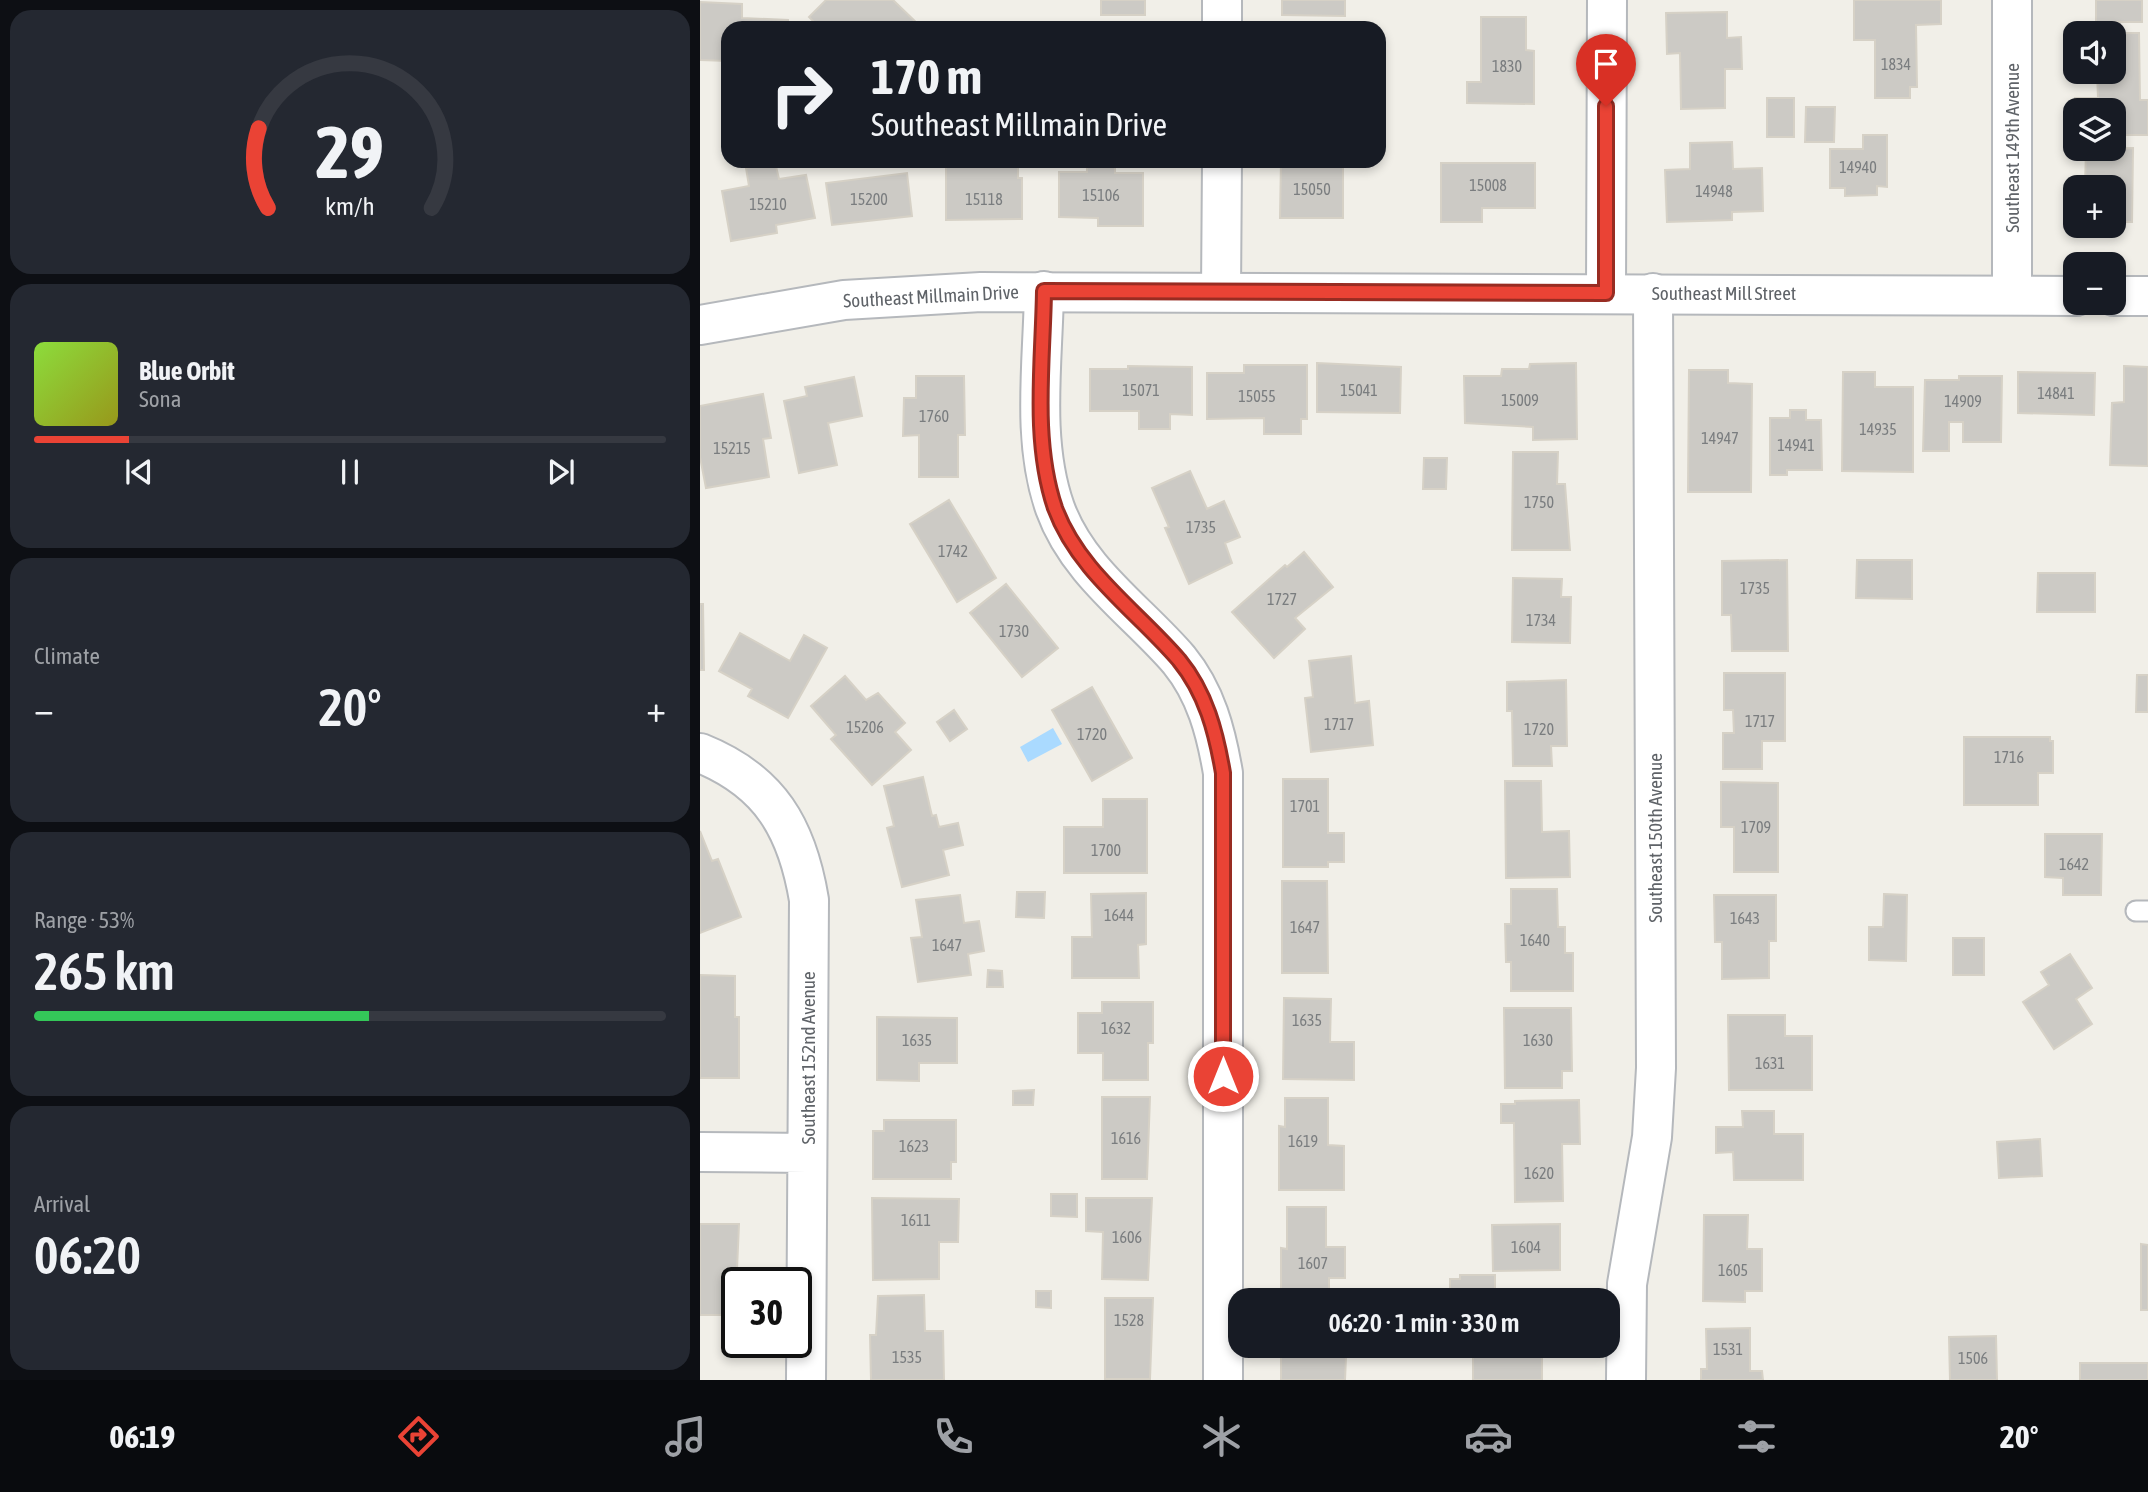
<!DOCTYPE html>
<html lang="en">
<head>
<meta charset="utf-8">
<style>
	body { margin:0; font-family:"Asap Condensed",sans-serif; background:#242831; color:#f1f3f6; height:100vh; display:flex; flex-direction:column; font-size:26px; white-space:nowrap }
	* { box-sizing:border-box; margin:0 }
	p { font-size:23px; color:#9ea1a6 }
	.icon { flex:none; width:38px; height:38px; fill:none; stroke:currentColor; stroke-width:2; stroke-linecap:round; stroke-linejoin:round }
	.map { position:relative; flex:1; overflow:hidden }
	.panel { display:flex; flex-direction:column; gap:10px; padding:10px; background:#0d0f14; width:700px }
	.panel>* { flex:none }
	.hud { position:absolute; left:21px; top:21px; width:665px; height:147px; border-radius:21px; box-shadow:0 4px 10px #0003; background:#171b24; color:#f1f3f6; overflow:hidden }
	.tools { position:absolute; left:1363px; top:21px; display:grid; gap:14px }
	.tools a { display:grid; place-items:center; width:63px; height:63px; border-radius:14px; background:#171b24; box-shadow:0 4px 10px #0003; font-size:35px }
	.speed { position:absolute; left:21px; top:1267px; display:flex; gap:14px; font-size:35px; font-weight:700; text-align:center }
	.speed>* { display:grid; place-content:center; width:91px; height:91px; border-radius:50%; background:#171b24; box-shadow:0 4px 10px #0003; line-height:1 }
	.speed .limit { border:4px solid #111; border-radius:10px; background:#fff; color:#111 }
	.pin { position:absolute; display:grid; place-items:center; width:60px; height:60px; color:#fff; margin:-72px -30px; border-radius:50% 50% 50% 0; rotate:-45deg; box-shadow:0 0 7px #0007 }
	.pin .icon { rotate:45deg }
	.me { position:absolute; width:77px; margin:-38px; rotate:0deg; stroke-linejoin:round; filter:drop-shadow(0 0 5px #0008) }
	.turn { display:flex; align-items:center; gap:24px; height:147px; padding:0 35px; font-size:32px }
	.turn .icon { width:91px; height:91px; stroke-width:2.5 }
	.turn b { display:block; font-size:49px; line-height:60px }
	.big { font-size:52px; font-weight:600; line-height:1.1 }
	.panel .tile { flex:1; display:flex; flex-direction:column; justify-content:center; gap:10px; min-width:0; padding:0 24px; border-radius:21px; background:#242831 }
	.panel .dial { align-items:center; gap:0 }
	.dial svg { height:182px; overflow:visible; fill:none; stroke:#363941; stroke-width:7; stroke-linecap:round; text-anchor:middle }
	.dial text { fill:#f1f3f6; stroke:none }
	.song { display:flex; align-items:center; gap:21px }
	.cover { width:84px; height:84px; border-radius:10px; background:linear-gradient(135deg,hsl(90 70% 55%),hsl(60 70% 35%)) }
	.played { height:7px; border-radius:4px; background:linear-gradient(90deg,#ea4335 15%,#363941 15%) }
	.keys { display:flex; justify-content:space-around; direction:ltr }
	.heat { display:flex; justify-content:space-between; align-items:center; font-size:38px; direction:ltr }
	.charge { height:10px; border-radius:5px; background:linear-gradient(90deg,#34c759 53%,#363941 0) }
	.trip { position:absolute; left:528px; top:1288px; width:392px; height:70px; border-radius:21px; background:#171b24; box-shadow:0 4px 10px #0003; font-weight:600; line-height:70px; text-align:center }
	.menu { display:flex; height:112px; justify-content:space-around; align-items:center; background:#090b0e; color:#9ea1a6 }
	.menu .icon { width:49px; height:49px }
	.menu .active { color:#ea4335 }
	.menu b { font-size:32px; color:#f1f3f6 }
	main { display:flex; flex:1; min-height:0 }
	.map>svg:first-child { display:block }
	.water { fill:#aadaff }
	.building { fill:#cccac5; stroke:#d6d1c6; stroke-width:2 }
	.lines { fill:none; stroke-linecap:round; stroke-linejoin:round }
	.service-casing { stroke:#b5b8bc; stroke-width:23 }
	.minor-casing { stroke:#b5b8bc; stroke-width:42 }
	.tertiary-casing { stroke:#b5b8bc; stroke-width:42 }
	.service { stroke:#fff; stroke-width:19 }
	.minor { stroke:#fff; stroke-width:38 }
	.tertiary { stroke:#fff; stroke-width:38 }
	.route-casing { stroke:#982c22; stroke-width:18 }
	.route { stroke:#ea4335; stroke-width:12 }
	.labels { text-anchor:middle; stroke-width:6; stroke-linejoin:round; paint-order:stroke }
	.number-label { font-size:16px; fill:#7a7d7f }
	.street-label { font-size:19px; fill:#5f6368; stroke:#fff }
</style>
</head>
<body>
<main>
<section class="panel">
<div class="tile dial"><svg viewBox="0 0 100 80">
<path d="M14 69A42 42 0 1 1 86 69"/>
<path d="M14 69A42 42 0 0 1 10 34" stroke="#ea4335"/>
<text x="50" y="56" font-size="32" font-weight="700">29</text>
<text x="50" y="72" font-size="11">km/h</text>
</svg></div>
<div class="tile">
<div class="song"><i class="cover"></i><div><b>Blue Orbit</b><p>Sona</p></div></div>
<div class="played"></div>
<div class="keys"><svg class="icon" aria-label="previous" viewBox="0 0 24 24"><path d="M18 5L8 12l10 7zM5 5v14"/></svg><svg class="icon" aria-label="pause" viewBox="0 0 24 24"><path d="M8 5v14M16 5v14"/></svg><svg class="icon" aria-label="next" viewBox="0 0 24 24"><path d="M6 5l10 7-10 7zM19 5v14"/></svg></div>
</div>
<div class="tile"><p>Climate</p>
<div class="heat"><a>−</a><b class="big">20°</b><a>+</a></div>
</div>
<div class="tile"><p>Range · 53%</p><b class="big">265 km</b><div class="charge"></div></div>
<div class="tile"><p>Arrival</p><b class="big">06:20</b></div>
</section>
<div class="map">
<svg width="1448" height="1380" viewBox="0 0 1448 1380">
	<rect width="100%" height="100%" fill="#f1efe8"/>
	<path class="water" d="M 353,728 L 362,744 L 328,762 L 320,747 Z"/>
	<path class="building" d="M 126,0 L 193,0 L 219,25 L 216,28 L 164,28 L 160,24 L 156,28 L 120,28 L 109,17 Z
		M 401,0 L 445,0 L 445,15 L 401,15 Z
		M 582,0 L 645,0 L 645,16 L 582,15 Z
		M 1154,0 L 1241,0 L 1241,24 L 1216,25 L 1217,87 L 1210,87 L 1210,98 L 1175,98 L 1175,40 L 1154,40 Z
		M 1396,0 L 1442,0 L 1442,22 L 1396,22 Z
		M 0,2 L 42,4 L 42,18 L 88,20 L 88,28 L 28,28 L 28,61 L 0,60 Z
		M 1027,12 L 1027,38 L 1041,37 L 1042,69 L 1025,69 L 1025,108 L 981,109 L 980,53 L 967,54 L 966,13 Z
		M 781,17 L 826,17 L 826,50 L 834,51 L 834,104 L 767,103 L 767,82 L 781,82 Z
		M 1414,33 L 1439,33 L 1440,100 L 1448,100 L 1448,135 L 1414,135 L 1414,110 L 1376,110 L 1375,135 L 1375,98 L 1398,98 L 1397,72 L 1414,72 Z
		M 1067,98 L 1094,98 L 1094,137 L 1067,137 Z
		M 1106,107 L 1135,107 L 1134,142 L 1105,142 Z
		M 1163,135 L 1187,135 L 1187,187 L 1177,186 L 1177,195 L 1145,196 L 1145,188 L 1130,188 L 1130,149 L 1163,149 Z
		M 1032,142 L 1033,169 L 1062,168 L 1063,211 L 1032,212 L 1032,220 L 967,222 L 965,170 L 990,169 L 990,143 Z
		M 1433,148 L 1432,222 L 1414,222 L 1414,187 L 1385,187 L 1386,149 Z
		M 246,161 L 318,161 L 318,178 L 322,178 L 322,219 L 246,220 Z
		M 387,161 L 415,161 L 415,173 L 443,173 L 443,226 L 398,226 L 398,218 L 359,217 L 359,172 L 387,172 Z
		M 581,161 L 643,161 L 643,218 L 580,218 Z
		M 75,162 L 79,179 L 106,175 L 115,218 L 76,225 L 77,233 L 31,241 L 22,191 L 49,186 L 46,168 Z
		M 741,163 L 835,163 L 835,208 L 782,208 L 782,222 L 741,222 Z
		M 207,173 L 212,216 L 132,225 L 126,183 Z
		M 617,363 L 701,367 L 700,413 L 617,412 Z
		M 876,363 L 877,439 L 833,440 L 833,427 L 765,423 L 764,376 L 801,376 L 802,369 L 829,369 L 830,364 Z
		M 544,365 L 607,365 L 607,419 L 601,419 L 601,434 L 564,434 L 564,418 L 507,419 L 507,373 L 544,373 Z
		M 428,366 L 492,367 L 492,415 L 470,414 L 470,429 L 439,429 L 439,411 L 390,411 L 390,369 L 428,369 Z
		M 1424,366 L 1448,367 L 1448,466 L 1410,465 L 1412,403 L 1424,402 Z
		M 989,370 L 1028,370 L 1028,383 L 1052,384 L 1051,492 L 988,492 Z
		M 1143,372 L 1175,372 L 1175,387 L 1213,387 L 1213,472 L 1142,471 Z
		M 1318,372 L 1395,373 L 1394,415 L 1318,413 Z
		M 216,376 L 264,376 L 265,435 L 258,435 L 258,477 L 219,477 L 219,435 L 203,436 L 204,398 L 216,398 Z
		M 1259,376 L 1302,376 L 1301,442 L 1263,442 L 1263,422 L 1249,422 L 1249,451 L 1223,451 L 1225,380 L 1259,380 Z
		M 154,377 L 162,416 L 128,423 L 137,465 L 99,473 L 84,401 L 107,396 L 105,387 Z
		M 63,394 L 71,438 L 63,439 L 69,477 L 6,488 L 0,457 L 0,406 Z
		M 1090,410 L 1106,410 L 1106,420 L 1121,420 L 1122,470 L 1087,470 L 1087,475 L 1070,475 L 1070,418 L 1090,418 Z
		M 813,452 L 858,452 L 857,484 L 865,484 L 870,550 L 812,550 Z
		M 724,458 L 747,458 L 746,489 L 723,489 Z
		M 490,471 L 507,509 L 524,501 L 540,537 L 525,543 L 532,563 L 489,584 L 465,528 L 469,527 L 452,488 Z
		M 249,500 L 296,578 L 257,602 L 210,524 Z
		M 604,552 L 633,587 L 595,618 L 605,629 L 574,658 L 532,612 L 585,565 L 587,567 Z
		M 1087,560 L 1088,651 L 1032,651 L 1031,615 L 1022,615 L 1022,561 Z
		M 1157,560 L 1212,560 L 1212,599 L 1156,598 Z
		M 1338,573 L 1395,573 L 1395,612 L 1337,612 Z
		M 813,578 L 862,579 L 861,597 L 871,597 L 870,643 L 812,642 Z
		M 306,584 L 358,648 L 322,677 L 270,613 Z
		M 0,604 L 3,604 L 4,670 L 0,670 Z
		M 40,633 L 90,661 L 104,635 L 127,648 L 88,718 L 48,696 L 52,689 L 19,671 Z
		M 651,656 L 655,703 L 669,701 L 673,745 L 611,752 L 605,698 L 613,697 L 609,661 Z
		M 1024,673 L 1085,673 L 1085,741 L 1062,741 L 1062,769 L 1023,769 L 1023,733 L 1034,733 L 1033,710 L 1024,710 Z
		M 1437,675 L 1448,675 L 1448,712 L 1436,712 Z
		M 145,676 L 166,700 L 178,693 L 205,723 L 195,732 L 211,750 L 172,785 L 131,739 L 136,735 L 111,706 Z
		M 866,680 L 867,746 L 851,746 L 852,766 L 813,766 L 812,711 L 807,711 L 807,682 Z
		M 392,687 L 432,758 L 392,781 L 352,710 Z
		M 254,710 L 267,729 L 250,741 L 237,722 Z
		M 1264,737 L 1350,737 L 1350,741 L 1353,741 L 1353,773 L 1338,773 L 1338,805 L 1264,805 Z
		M 223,777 L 232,816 L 236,815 L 239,827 L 258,823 L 263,845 L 243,850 L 249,875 L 202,887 L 187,828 L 194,826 L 184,786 Z
		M 583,779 L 628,779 L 628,833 L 644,833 L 644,862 L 628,862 L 628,867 L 583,867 Z
		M 805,781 L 841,781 L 842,832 L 869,831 L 870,877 L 806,878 Z
		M 1021,782 L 1078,783 L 1078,872 L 1034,872 L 1034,827 L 1021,827 Z
		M 403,799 L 447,799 L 447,873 L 364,873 L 364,827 L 403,827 Z
		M 0,831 L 12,861 L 18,859 L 41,917 L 0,933 Z
		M 1345,834 L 1402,834 L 1401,895 L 1363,895 L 1363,878 L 1345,877 Z
		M 582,881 L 627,881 L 628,973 L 582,973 Z
		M 811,889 L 857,889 L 858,927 L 865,927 L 865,953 L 873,953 L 873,991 L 811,991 L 811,962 L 806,962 L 805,924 L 811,924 Z
		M 317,892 L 345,892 L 344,918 L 316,917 Z
		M 446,893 L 446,944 L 438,945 L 439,978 L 372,978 L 372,937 L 392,937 L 391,894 Z
		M 1184,894 L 1207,895 L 1206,961 L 1169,960 L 1169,927 L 1183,927 Z
		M 260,895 L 264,923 L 279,921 L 284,951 L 268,954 L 271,975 L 218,982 L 211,938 L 222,937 L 216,900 Z
		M 1014,895 L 1076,895 L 1076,941 L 1069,941 L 1069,978 L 1022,979 L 1022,942 L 1015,942 Z
		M 1253,938 L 1284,938 L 1284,975 L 1253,975 Z
		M 1370,954 L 1392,988 L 1376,999 L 1392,1024 L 1354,1049 L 1323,1002 L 1349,985 L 1341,972 Z
		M 288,970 L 302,971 L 303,987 L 287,987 Z
		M 0,975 L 35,976 L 35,1017 L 39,1017 L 39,1078 L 0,1078 Z
		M 584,998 L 631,999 L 630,1042 L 654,1042 L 654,1080 L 583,1079 Z
		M 402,1002 L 453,1002 L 453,1043 L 448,1043 L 448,1080 L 403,1080 L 403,1053 L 378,1053 L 378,1013 L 402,1013 Z
		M 804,1008 L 871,1008 L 872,1071 L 862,1071 L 862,1088 L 805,1088 Z
		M 1028,1015 L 1085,1015 L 1085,1036 L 1112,1036 L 1112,1090 L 1029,1090 Z
		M 177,1017 L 257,1018 L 257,1063 L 219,1063 L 219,1081 L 177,1080 Z
		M 334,1090 L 333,1105 L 313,1105 L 313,1091 Z
		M 402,1097 L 450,1097 L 447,1179 L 402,1179 Z
		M 585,1098 L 628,1098 L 628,1145 L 644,1146 L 644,1190 L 579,1190 L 579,1126 L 585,1127 Z
		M 879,1100 L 880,1144 L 862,1144 L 863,1201 L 815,1202 L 814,1123 L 801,1123 L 801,1104 L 815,1104 L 815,1101 Z
		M 1042,1111 L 1074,1111 L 1074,1134 L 1103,1134 L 1103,1180 L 1034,1180 L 1033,1152 L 1016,1153 L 1016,1127 L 1043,1127 Z
		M 184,1120 L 256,1120 L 256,1162 L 251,1162 L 251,1179 L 173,1179 L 173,1131 L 184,1131 Z
		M 1340,1139 L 1342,1176 L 1299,1178 L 1297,1142 Z
		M 351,1194 L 377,1194 L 377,1217 L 351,1216 Z
		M 172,1198 L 259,1199 L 258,1242 L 239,1242 L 239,1279 L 173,1280 Z
		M 386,1198 L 452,1198 L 448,1280 L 402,1279 L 403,1232 L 386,1231 Z
		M 587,1207 L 626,1207 L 626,1247 L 645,1247 L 645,1278 L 629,1278 L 629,1297 L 581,1297 L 581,1248 L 587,1249 Z
		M 1004,1215 L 1048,1215 L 1047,1249 L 1062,1249 L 1062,1291 L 1045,1291 L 1045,1302 L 1003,1301 Z
		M 0,1224 L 39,1224 L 35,1315 L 0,1315 Z
		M 860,1224 L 860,1270 L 793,1271 L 792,1225 Z
		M 1441,1244 L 1448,1245 L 1448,1310 L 1441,1310 Z
		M 760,1275 L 795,1275 L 795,1300 L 750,1300 L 750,1279 L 760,1279 Z
		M 336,1291 L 351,1291 L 351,1308 L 336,1307 Z
		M 224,1295 L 225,1331 L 243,1331 L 244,1380 L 171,1380 L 170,1335 L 176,1335 L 178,1296 Z
		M 405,1298 L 453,1298 L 450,1379 L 405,1379 Z
		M 1050,1328 L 1050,1371 L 1062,1371 L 1063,1380 L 1001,1380 L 1001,1369 L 1007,1369 L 1006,1329 Z
		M 1296,1336 L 1297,1380 L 1250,1380 L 1249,1337 Z
		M 581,1346 L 628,1346 L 628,1357 L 646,1357 L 645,1380 L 581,1380 Z
		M 773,1346 L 842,1346 L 842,1380 L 773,1380 Z
		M 1380,1363 L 1448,1363 L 1448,1380 L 1380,1380 Z"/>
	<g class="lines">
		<g class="service-casing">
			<path id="service" d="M 1436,911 L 1448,911"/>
		</g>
		<g class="minor-casing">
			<path id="minor" d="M 522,28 L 522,0
				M 344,291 C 343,362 331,440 355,508 C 378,572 437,611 479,660 C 506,693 516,732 523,773 L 523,1380
				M 521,292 L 522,161
				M 906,293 L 907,0
				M 1312,295 L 1312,0
				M 0,753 C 70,781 97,828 109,900 L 106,1380
				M 0,1152 L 107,1153
				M 926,1380 L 927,1284 L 952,1137 L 956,1068 L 953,293"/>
		</g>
		<g class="tertiary-casing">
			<path id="tertiary" d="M 1414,296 L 1448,296
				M 0,325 L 144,300 L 281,292 L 1376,296"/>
		</g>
		<use href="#service" class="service"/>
		<use href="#minor" class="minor"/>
		<use href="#tertiary" class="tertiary"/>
	</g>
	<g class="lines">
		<g class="route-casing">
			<path id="route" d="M 523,1076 L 523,773 C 516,732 506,693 479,660 C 437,611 378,571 355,508 C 332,440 343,362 344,291 L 906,293 L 906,106"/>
		</g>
		<use href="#route" class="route"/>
	</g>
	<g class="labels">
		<g class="number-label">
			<text x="1196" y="70">1834</text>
			<text x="807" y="72">1830</text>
			<text x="1158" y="173">14940</text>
			<text x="788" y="191">15008</text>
			<text x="612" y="195">15050</text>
			<text x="1014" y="197">14948</text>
			<text x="401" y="201">15106</text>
			<text x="169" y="205">15200</text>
			<text x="284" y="205">15118</text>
			<text x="68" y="210">15210</text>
			<text x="441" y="396">15071</text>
			<text x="659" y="396">15041</text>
			<text x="1356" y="399">14841</text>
			<text x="557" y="402">15055</text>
			<text x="820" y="406">15009</text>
			<text x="1263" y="407">14909</text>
			<text x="234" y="422">1760</text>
			<text x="1178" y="435">14935</text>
			<text x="1020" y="444">14947</text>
			<text x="1096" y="451">14941</text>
			<text x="32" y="454">15215</text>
			<text x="839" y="508">1750</text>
			<text x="501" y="533">1735</text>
			<text x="253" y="557">1742</text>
			<text x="1055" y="594">1735</text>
			<text x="582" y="605">1727</text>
			<text x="841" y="626">1734</text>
			<text x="314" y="637">1730</text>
			<text x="1060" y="727">1717</text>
			<text x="639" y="730">1717</text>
			<text x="165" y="733">15206</text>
			<text x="839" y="735">1720</text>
			<text x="392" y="740">1720</text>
			<text x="1309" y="763">1716</text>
			<text x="605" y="812">1701</text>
			<text x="1056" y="833">1709</text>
			<text x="406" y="856">1700</text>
			<text x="1374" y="870">1642</text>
			<text x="419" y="921">1644</text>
			<text x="1045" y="924">1643</text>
			<text x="605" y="933">1647</text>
			<text x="835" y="946">1640</text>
			<text x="247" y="951">1647</text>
			<text x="607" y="1026">1635</text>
			<text x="416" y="1034">1632</text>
			<text x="217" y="1046">1635</text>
			<text x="838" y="1046">1630</text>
			<text x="1070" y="1069">1631</text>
			<text x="426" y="1144">1616</text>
			<text x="603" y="1147">1619</text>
			<text x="214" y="1152">1623</text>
			<text x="839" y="1179">1620</text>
			<text x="216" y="1226">1611</text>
			<text x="427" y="1243">1606</text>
			<text x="826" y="1253">1604</text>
			<text x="613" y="1269">1607</text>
			<text x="1033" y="1276">1605</text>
			<text x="429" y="1326">1528</text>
			<text x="1028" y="1355">1531</text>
			<text x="207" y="1363">1535</text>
			<text x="1273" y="1364">1506</text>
		</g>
		<g class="street-label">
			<text transform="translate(1312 148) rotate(-90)" y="7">Southeast 149th Avenue</text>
			<text x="1024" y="300">Southeast Mill Street</text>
			<text transform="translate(231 296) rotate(-3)" y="7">Southeast Millmain Drive</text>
			<text transform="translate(955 838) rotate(-90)" y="7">Southeast 150th Avenue</text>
			<text transform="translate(108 1058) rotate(-90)" y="7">Southeast 152nd Avenue</text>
		</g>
	</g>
</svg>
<div class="tools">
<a><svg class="icon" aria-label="sound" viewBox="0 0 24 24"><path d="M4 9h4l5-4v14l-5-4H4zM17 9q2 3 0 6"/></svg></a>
<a><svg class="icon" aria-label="layers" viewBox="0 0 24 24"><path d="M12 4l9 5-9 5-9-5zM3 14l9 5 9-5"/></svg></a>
<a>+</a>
<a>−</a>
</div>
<div class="speed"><div class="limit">30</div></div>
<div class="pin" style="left:906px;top:106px;background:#d93025"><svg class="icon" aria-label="arrive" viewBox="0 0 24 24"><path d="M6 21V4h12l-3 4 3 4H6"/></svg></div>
<svg class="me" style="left:523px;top:1076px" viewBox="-20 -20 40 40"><circle r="17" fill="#ea4335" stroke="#fff" stroke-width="3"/><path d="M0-11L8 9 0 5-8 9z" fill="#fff"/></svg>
<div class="trip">06:20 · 1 min · 330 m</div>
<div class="hud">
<div class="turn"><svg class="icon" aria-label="right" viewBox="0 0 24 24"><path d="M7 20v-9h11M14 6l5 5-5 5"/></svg><div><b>170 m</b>Southeast Millmain Drive</div></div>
</div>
</div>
</main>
<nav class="menu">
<b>06:19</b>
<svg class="icon active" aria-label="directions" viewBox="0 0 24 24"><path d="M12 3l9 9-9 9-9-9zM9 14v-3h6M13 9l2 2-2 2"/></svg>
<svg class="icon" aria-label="music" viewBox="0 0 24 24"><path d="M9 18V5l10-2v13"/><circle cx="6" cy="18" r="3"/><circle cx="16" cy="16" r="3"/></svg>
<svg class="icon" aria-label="phone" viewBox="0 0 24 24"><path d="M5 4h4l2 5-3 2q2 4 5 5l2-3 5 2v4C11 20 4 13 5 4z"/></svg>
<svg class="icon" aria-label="climate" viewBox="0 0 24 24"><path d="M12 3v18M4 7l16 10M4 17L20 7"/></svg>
<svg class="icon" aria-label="car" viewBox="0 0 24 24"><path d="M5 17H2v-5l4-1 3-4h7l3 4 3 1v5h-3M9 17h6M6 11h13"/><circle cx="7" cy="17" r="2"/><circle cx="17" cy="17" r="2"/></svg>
<svg class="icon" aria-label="filters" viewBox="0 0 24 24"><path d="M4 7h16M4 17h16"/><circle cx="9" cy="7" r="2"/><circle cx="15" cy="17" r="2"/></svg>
<b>20°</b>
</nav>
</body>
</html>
